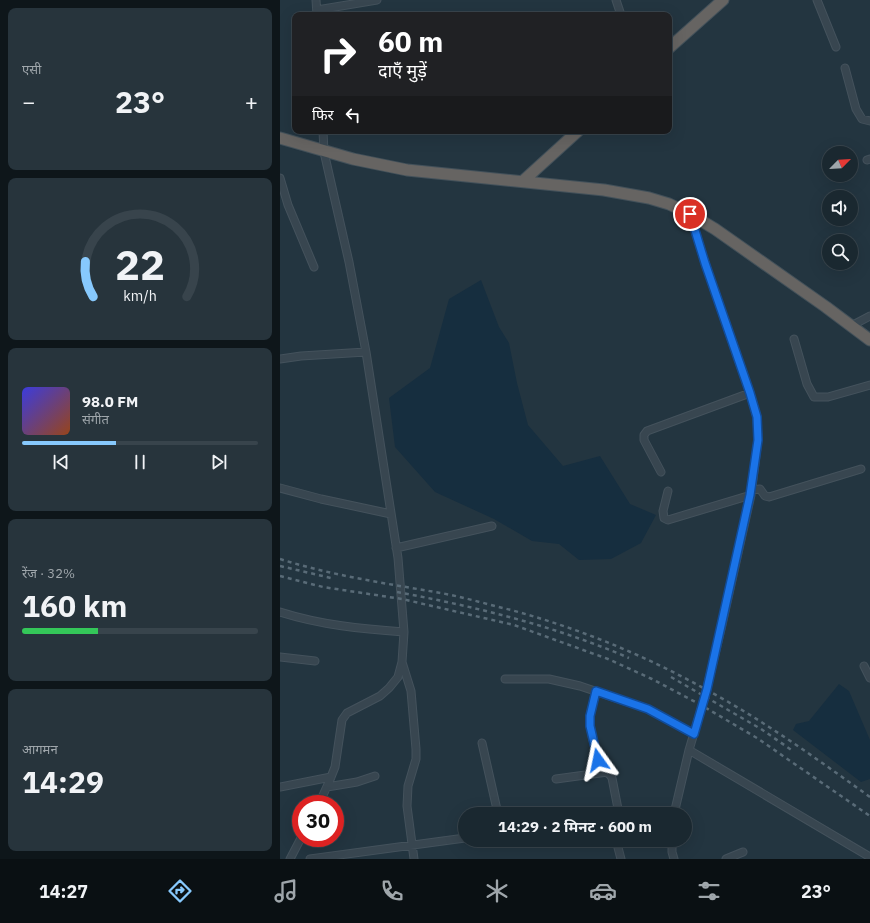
<!DOCTYPE html>
<html lang="hi">
<head>
<meta charset="utf-8">
<style>
	body { margin:0; font-family:"IBM Plex Sans","Noto Sans Devanagari",sans-serif; background:#27343c; color:#f1f3f6; height:100vh; display:flex; flex-direction:column; font-size:15px; white-space:nowrap }
	* { box-sizing:border-box; margin:0 }
	p { font-size:13px; color:#9fa6ab }
	.icon { flex:none; width:22px; height:22px; fill:none; stroke:currentColor; stroke-width:2; stroke-linecap:round; stroke-linejoin:round }
	.map { position:relative; flex:1; overflow:hidden }
	.sheet { display:flex; flex-direction:column; gap:8px; padding:8px; background:#0e161a; width:280px }
	.sheet>* { flex:none }
	.top-card { position:absolute; left:12px; top:12px; width:380px; height:122px; border-radius:8px; box-shadow:0 4px 16px #0002,0 0 0 1px #38444c; background:#202124; color:#fff; overflow:hidden }
	.needle { width:26px; rotate:66deg }
	.buttons { position:absolute; left:542px; top:146px; display:grid; gap:8px }
	.buttons a { display:grid; place-items:center; width:36px; height:36px; border-radius:50%; background:#1a2830; box-shadow:0 4px 16px #0002,0 0 0 1px #38444c; font-size:20px }
	.speed { position:absolute; left:12px; top:795px; display:flex; gap:8px; font-size:20px; font-weight:700; text-align:center }
	.speed>* { display:grid; place-content:center; width:52px; height:52px; border-radius:50%; background:#1a2830; box-shadow:0 4px 16px #0002,0 0 0 1px #38444c; line-height:1 }
	.speed .limit { border:6px solid #d22; background:#fff; color:#111 }
	.pin { position:absolute; display:grid; place-items:center; width:34px; height:34px; color:#fff; margin:-17px; border:2px solid #fff; border-radius:50%; box-shadow:0 1px 4px #0007 }
	.me { position:absolute; width:44px; margin:-22px; rotate:348deg; stroke-linejoin:round; filter:drop-shadow(0 0 3px #0008) }
	.turn { display:flex; align-items:center; gap:14px; height:84px; padding:0 20px; font-size:18px }
	.turn .icon { width:52px; height:52px; stroke-width:2.5 }
	.turn b { display:block; font-size:28px; line-height:34px }
	.then { display:flex; align-items:center; height:38px; padding:0 20px; background:#0003; gap:8px; font-size:15px }
	.big { font-size:30px; font-weight:700; line-height:1.1 }
	.sheet .tile { flex:1; display:flex; flex-direction:column; justify-content:center; gap:6px; min-width:0; padding:0 14px; border-radius:8px; background:#27343c }
	.sheet .dial { align-items:center; gap:0 }
	.dial svg { height:104px; overflow:visible; fill:none; stroke:#38444c; stroke-width:7; stroke-linecap:round; text-anchor:middle }
	.dial text { fill:#f1f3f6; stroke:none }
	.song { display:flex; align-items:center; gap:12px }
	.cover { width:48px; height:48px; border-radius:6px; background:linear-gradient(135deg,hsl(240 70% 55%),hsl(20 70% 35%)) }
	.played { height:4px; border-radius:2px; background:linear-gradient(90deg,#87c9fd 40%,#38444c 40%) }
	.keys { display:flex; justify-content:space-around; direction:ltr }
	.heat { display:flex; justify-content:space-between; align-items:center; font-size:22px; direction:ltr }
	.charge { height:6px; border-radius:3px; background:linear-gradient(90deg,#34c759 32%,#38444c 0) }
	.trip { position:absolute; left:178px; top:807px; width:234px; height:40px; border-radius:20px; background:#1a2830; box-shadow:0 4px 16px #0002,0 0 0 1px #38444c; font-weight:700; line-height:40px; text-align:center }
	.menu { display:flex; height:64px; justify-content:space-around; align-items:center; background:#0a1013; color:#9fa6ab }
	.menu .icon { width:28px; height:28px }
	.menu .current { color:#87c9fd }
	.menu b { font-size:18px; color:#f1f3f6 }
	main { display:flex; flex:1; min-height:0 }
	.map>svg:first-child { display:block }
	.water { fill:#162e3f }
	.lines { fill:none; stroke-linecap:round; stroke-linejoin:round }
	.minor-casing { stroke:#44525c; stroke-width:9 }
	.trunk-casing { stroke:#43515a; stroke-width:13 }
	.minor { stroke:#384650; stroke-width:7 }
	.trunk { stroke:#666462; stroke-width:11 }
	.rail { stroke:#596b77; stroke-width:2.5; stroke-dasharray:4 4; stroke-linecap:butt }
	.route-casing { stroke:#114b97; stroke-width:10 }
	.route { stroke:#1a73e8; stroke-width:7 }
</style>
</head>
<body>
<main>
<section class="sheet">
<div class="tile"><p>एसी</p>
<div class="heat"><a>−</a><b class="big">23°</b><a>+</a></div>
</div>
<div class="tile dial"><svg viewBox="0 0 100 80">
<path d="M14 69A42 42 0 1 1 86 69"/>
<path d="M14 69A42 42 0 0 1 8 42" stroke="#87c9fd"/>
<text x="50" y="56" font-size="32" font-weight="700">22</text>
<text x="50" y="72" font-size="11">km/h</text>
</svg></div>
<div class="tile">
<div class="song"><i class="cover"></i><div><b>98.0 FM</b><p>संगीत</p></div></div>
<div class="played"></div>
<div class="keys"><svg class="icon" aria-label="previous" viewBox="0 0 24 24"><path d="M18 5L8 12l10 7zM5 5v14"/></svg><svg class="icon" aria-label="pause" viewBox="0 0 24 24"><path d="M8 5v14M16 5v14"/></svg><svg class="icon" aria-label="next" viewBox="0 0 24 24"><path d="M6 5l10 7-10 7zM19 5v14"/></svg></div>
</div>
<div class="tile"><p>रेंज · 32%</p><b class="big">160 km</b><div class="charge"></div></div>
<div class="tile"><p>आगमन</p><b class="big">14:29</b></div>
</section>
<div class="map">
<svg width="590" height="859" viewBox="0 0 590 859">
	<rect width="100%" height="100%" fill="#233540"/>
	<path class="water" d="M 201,280 L 219,327 L 229,343 L 237,383 L 248,425 L 283,466 L 320,456 L 350,504 L 376,515 L 361,543 L 331,559 L 299,560 L 279,544 L 252,541 L 214,519 L 155,492 L 115,447 L 109,398 L 150,368 L 169,299 Z
		M 559,684 L 569,691 L 590,740 L 590,779 L 581,782 L 513,730 L 516,724 L 529,721 Z"/>
	<g class="lines">
		<g class="minor-casing">
			<path id="minor" d="M 36,0 L 37,15
				M 336,0 L 341,15
				M 537,0 L 556,47
				M 37,10 L 97,0
				M 565,68 L 576,109 L 582,119 L 590,121
				M 587,160 L 590,159
				M 0,178 L 8,205 L 34,267
				M 571,326 L 590,316
				M 514,339 L 527,384 L 534,397 L 548,397 L 590,385
				M 0,359 L 21,356 L 86,352
				M 381,472 L 364,440 L 364,435 L 367,431 L 470,393
				M 0,488 L 41,499 L 111,514
				M 471,490 L 480,489 L 485,496 L 489,497 L 581,469
				M 388,491 L 383,511 L 384,518 L 388,520 L 471,495
				M 116,548 L 212,526
				M 0,612 C 41,625 82,629 124,632
				M 0,657 L 35,661
				M 122,662 L 131,691 L 136,749 L 136,759 L 128,786 L 127,806 L 134,859
				M 584,666 L 590,678
				M 225,679 L 269,679 L 300,686 L 368,709 L 414,734
				M 316,691 L 310,716 L 310,726 L 320,773 C 326,772 329,772 332,778 L 339,814
				M 202,743 L 218,814
				M 409,750 L 590,857
				M 276,779 L 320,773
				M 0,787 L 51,777
				M 47,787 L 77,782 L 95,776
				M 39,804 L 49,782 L 55,767 L 62,720 L 67,713 L 100,696 L 109,688 L 118,677 L 122,662 L 124,632 L 118,558 L 86,352 L 69,262 L 44,152 L 43,131
				M 394,814 L 409,750 L 425,696 L 442,625 L 471,495 L 478,440 L 477,417 L 470,393 L 425,263 L 410,214
				M 336,840 L 341,859
				M 392,840 L 392,852 L 394,859
				M 10,859 L 21,838
				M 30,859 L 185,838
				M 446,859 L 463,852"/>
		</g>
		<g class="trunk-casing">
			<path id="trunk" d="M 389,48 L 443,0
				M 0,138 L 73,159 L 127,170 L 324,190 L 369,198 L 389,204 L 410,214 L 435,229 L 546,307 L 590,340
				M 243,181 L 298,131"/>
		</g>
		<use href="#minor" class="minor"/>
		<use href="#trunk" class="trunk"/>
		<path class="rail" d="M 0,559 C 50,575 103,583 155,592 C 180,596 206,604 231,610 C 298,628 364,655 425,689 C 483,720 537,759 590,797
			M 0,566 L 51,578
			M 0,576 L 43,587 L 122,599 L 234,625 L 328,659 L 372,679 L 421,705 L 477,738 L 590,816
			M 117,592 C 197,607 275,626 349,658
			M 391,677 L 481,729 L 513,751"/>
	</g>
	<g class="lines">
		<g class="route-casing">
			<path id="route" d="M 318,760 L 310,726 L 310,716 L 316,691 L 368,709 L 414,734 L 427,689 L 470,495 L 478,440 L 477,417 L 470,393 L 425,263 L 410,214"/>
		</g>
		<use href="#route" class="route"/>
	</g>
</svg>
<div class="buttons">
<a><svg class="needle" viewBox="-14 -14 28 28"><path d="M0-13l5 13h-10z" fill="#e53935"/><path d="M0 13l5-13h-10z" fill="#9fa6ab"/></svg></a>
<a><svg class="icon" aria-label="sound" viewBox="0 0 24 24"><path d="M4 9h4l5-4v14l-5-4H4zM17 9q2 3 0 6"/></svg></a>
<a><svg class="icon" aria-label="search" viewBox="0 0 24 24"><circle cx="10" cy="10" r="6"/><path d="M15 15l6 6"/></svg></a>
</div>
<div class="speed"><div class="limit">30</div></div>
<div class="pin" style="left:410px;top:214px;background:#d93025"><svg class="icon" aria-label="arrive" viewBox="0 0 24 24"><path d="M6 21V4h12l-3 4 3 4H6"/></svg></div>
<svg class="me" style="left:318px;top:760px" viewBox="-20 -20 40 40"><path d="M0-17L14 15 0 8-14 15z" fill="#1a73e8" stroke="#fff" stroke-width="4"/></svg>
<div class="trip">14:29 · 2 मिनट · 600 m</div>
<div class="top-card">
<div class="turn"><svg class="icon" aria-label="right" viewBox="0 0 24 24"><path d="M7 20v-9h11M14 6l5 5-5 5"/></svg><div><b>60 m</b>दाएँ मुड़ें</div></div>
<div class="then">फिर<svg class="icon" aria-label="left" viewBox="0 0 24 24"><path d="M17 20v-9H6M10 6l-5 5 5 5"/></svg></div>
</div>
</div>
</main>
<nav class="menu">
<b>14:27</b>
<svg class="icon current" aria-label="directions" viewBox="0 0 24 24"><path d="M12 3l9 9-9 9-9-9zM9 14v-3h6M13 9l2 2-2 2"/></svg>
<svg class="icon" aria-label="music" viewBox="0 0 24 24"><path d="M9 18V5l10-2v13"/><circle cx="6" cy="18" r="3"/><circle cx="16" cy="16" r="3"/></svg>
<svg class="icon" aria-label="phone" viewBox="0 0 24 24"><path d="M5 4h4l2 5-3 2q2 4 5 5l2-3 5 2v4C11 20 4 13 5 4z"/></svg>
<svg class="icon" aria-label="climate" viewBox="0 0 24 24"><path d="M12 3v18M4 7l16 10M4 17L20 7"/></svg>
<svg class="icon" aria-label="car" viewBox="0 0 24 24"><path d="M5 17H2v-5l4-1 3-4h7l3 4 3 1v5h-3M9 17h6M6 11h13"/><circle cx="7" cy="17" r="2"/><circle cx="17" cy="17" r="2"/></svg>
<svg class="icon" aria-label="filters" viewBox="0 0 24 24"><path d="M4 7h16M4 17h16"/><circle cx="9" cy="7" r="2"/><circle cx="15" cy="17" r="2"/></svg>
<b>23°</b>
</nav>
</body>
</html>
